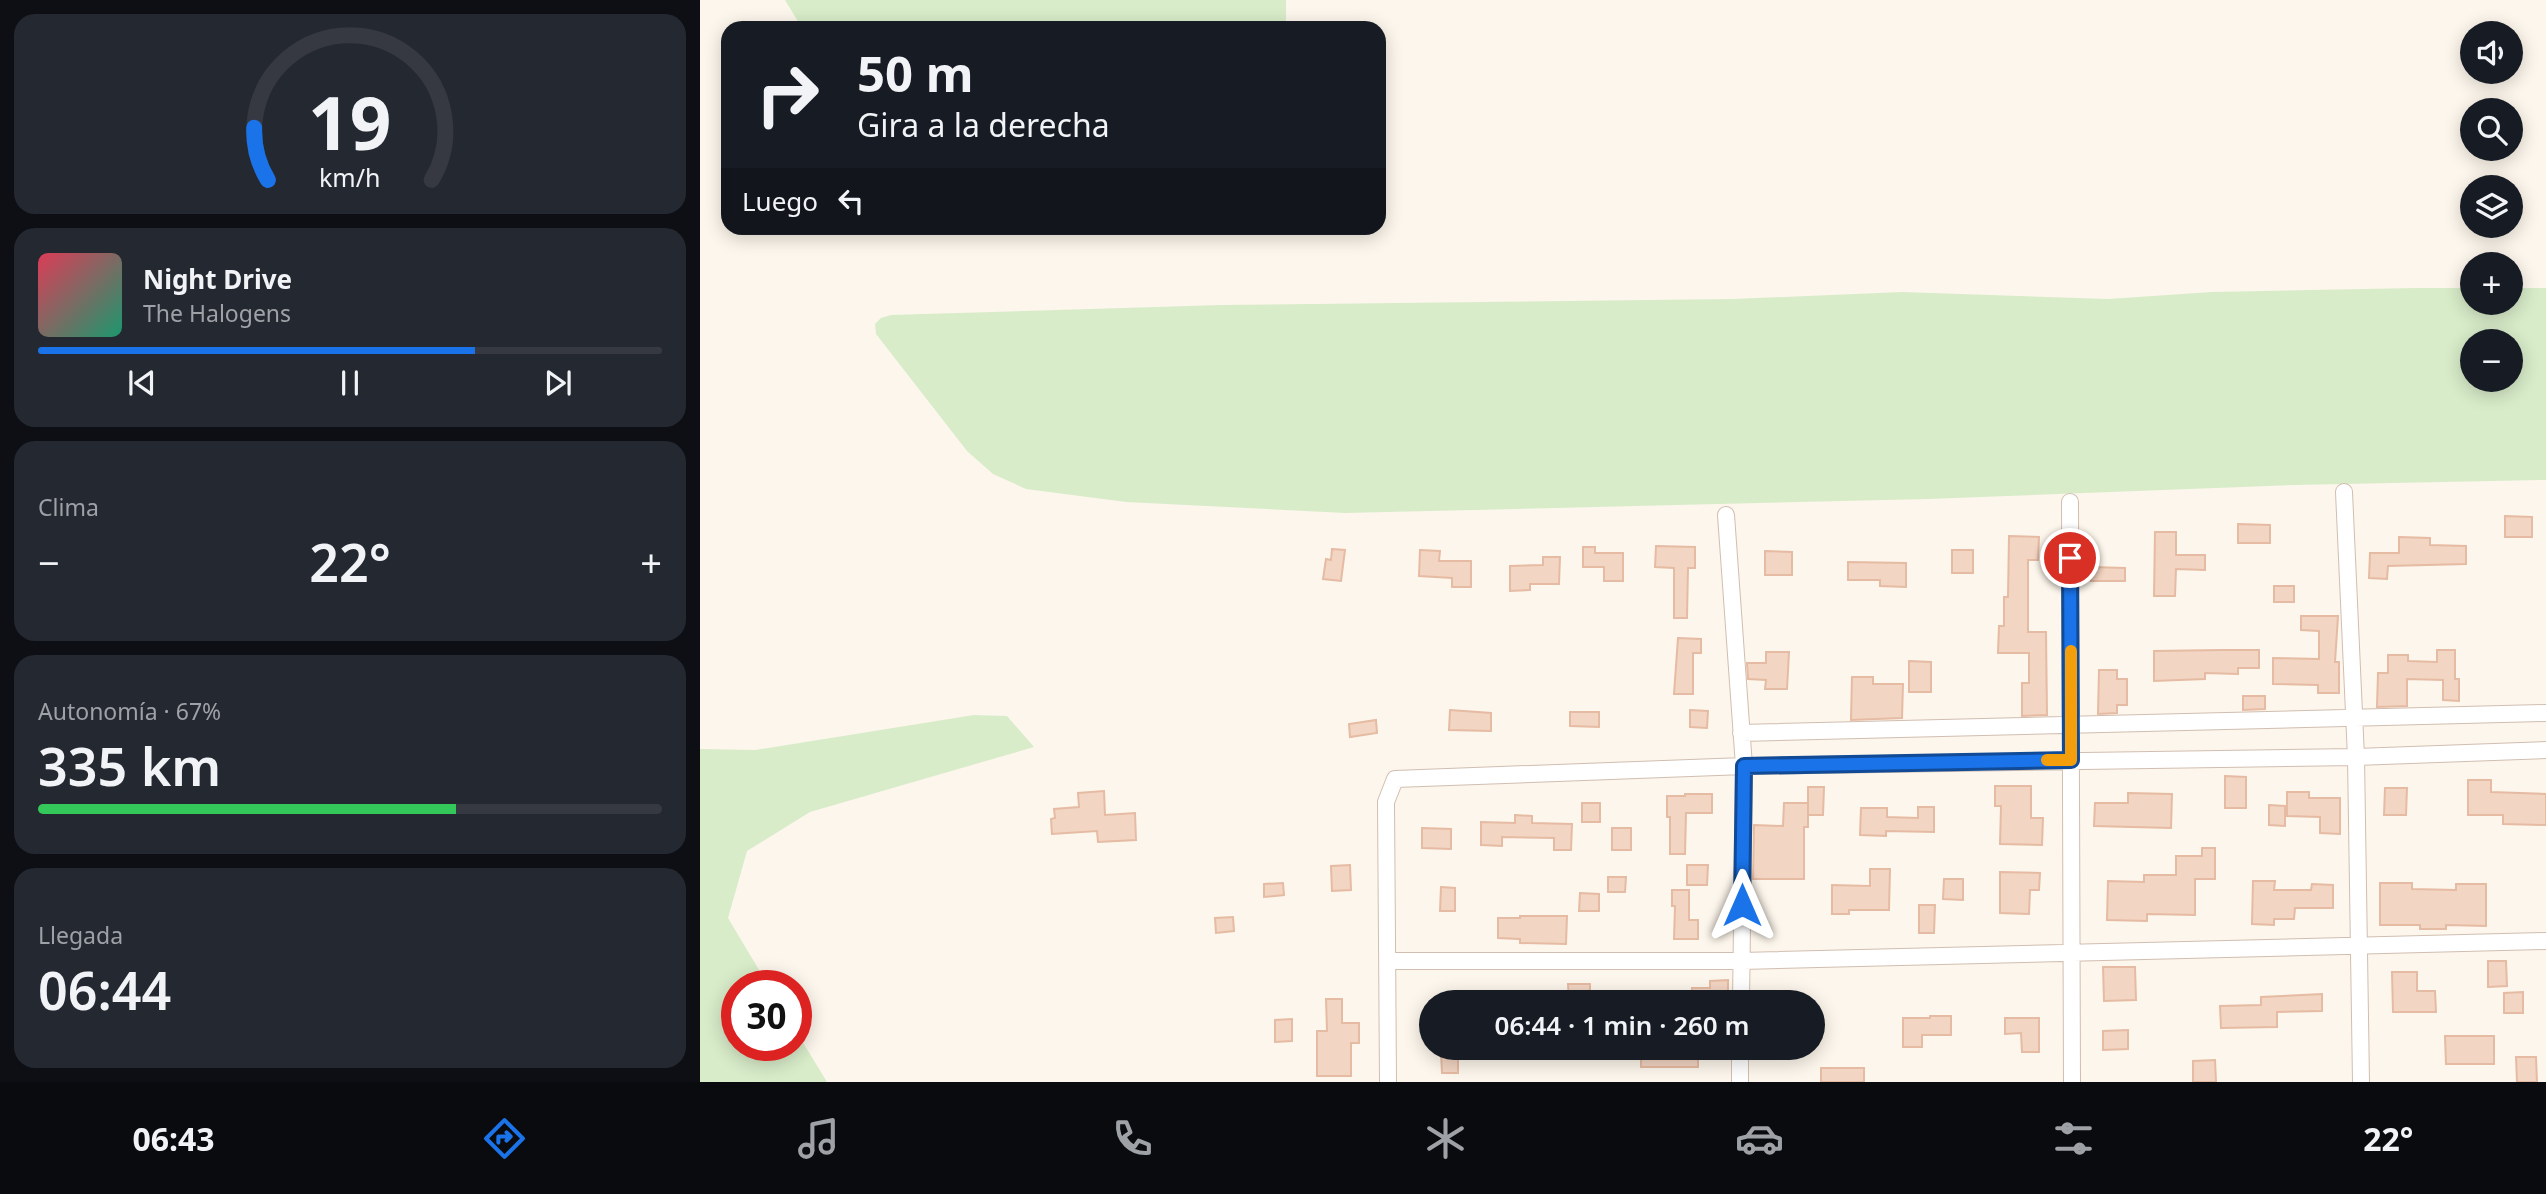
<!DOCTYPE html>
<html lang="es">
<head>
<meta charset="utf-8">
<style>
	body { margin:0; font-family:"Noto Sans",sans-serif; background:#242831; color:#f1f3f6; height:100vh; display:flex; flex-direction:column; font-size:26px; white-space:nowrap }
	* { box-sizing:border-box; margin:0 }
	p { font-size:23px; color:#9ea1a6 }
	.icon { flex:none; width:38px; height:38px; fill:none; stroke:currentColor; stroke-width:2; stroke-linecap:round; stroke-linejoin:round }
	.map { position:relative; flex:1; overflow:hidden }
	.panel { display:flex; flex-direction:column; gap:14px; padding:14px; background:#0d0f14; width:700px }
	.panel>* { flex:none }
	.top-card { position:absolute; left:21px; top:21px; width:665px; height:214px; border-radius:21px; box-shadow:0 4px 18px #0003; background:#171b24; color:#f1f3f6; overflow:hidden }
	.buttons { position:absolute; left:1760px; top:21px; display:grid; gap:14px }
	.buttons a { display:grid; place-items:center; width:63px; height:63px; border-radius:50%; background:#171b24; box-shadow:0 4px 18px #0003; font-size:35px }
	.speed { position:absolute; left:21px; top:970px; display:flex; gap:14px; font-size:35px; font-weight:700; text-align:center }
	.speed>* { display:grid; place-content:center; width:91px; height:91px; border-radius:50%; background:#171b24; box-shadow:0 4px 18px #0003; line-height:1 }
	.speed .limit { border:10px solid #d22; background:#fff; color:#111 }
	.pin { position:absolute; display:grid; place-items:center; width:60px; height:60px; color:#fff; margin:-30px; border:4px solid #fff; border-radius:50%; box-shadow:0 2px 7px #0007 }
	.me { position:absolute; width:77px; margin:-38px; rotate:0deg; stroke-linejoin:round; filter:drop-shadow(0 0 5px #0008) }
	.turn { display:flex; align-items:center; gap:24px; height:147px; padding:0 21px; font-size:32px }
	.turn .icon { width:91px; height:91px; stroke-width:2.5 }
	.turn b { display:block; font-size:49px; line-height:60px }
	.then { display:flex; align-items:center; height:66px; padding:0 21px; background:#0003; gap:14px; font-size:26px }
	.big { font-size:52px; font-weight:600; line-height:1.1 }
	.panel .tile { flex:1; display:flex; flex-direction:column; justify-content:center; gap:10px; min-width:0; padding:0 24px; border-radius:21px; background:#242831 }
	.panel .dial { align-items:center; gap:0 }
	.dial svg { height:182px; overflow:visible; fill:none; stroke:#363941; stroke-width:7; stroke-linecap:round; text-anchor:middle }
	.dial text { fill:#f1f3f6; stroke:none }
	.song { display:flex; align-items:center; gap:21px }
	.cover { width:84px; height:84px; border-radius:10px; background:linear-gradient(135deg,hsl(350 70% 55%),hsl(160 70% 35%)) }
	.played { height:7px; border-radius:4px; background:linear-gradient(90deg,#1a73e8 70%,#363941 70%) }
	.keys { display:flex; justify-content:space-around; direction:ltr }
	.heat { display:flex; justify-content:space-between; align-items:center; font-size:38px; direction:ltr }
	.charge { height:10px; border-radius:5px; background:linear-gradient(90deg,#34c759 67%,#363941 0) }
	.trip { position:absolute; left:719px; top:990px; width:406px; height:70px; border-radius:35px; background:#171b24; box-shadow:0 4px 18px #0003; font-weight:600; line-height:70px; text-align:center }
	.dock { display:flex; height:112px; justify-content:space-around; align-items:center; background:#090b0e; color:#9ea1a6 }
	.dock .icon { width:49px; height:49px }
	.dock .active { color:#1a73e8 }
	.dock b { font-size:32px; color:#f1f3f6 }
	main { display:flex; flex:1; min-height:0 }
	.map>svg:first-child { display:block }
	.green { fill:#d8ecc9; fill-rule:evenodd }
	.building { fill:#f3d5c3; stroke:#e6bba3; stroke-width:2 }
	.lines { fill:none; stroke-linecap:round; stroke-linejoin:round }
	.minor-casing { stroke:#d1beb0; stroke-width:18 }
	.minor { stroke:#fff; stroke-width:16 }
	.route-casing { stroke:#114b97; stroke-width:18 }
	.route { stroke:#1a73e8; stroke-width:12 }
	.slow { stroke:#f59e0b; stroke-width:12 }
</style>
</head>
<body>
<main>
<section class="panel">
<div class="tile dial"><svg viewBox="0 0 100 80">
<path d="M14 69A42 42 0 1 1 86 69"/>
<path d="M14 69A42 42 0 0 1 8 46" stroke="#1a73e8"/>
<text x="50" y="56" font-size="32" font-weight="700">19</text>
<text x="50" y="72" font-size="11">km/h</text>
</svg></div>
<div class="tile">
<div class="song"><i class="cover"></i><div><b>Night Drive</b><p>The Halogens</p></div></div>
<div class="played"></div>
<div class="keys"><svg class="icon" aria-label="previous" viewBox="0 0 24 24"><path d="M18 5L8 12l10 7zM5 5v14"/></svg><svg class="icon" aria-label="pause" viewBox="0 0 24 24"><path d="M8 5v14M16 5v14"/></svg><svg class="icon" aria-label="next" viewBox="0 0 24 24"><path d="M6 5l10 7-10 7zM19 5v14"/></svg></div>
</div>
<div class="tile"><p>Clima</p>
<div class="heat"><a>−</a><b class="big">22°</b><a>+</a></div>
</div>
<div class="tile"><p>Autonomía · 67%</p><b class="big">335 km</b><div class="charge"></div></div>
<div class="tile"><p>Llegada</p><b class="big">06:44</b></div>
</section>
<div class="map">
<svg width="1846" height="1082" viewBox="0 0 1846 1082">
	<rect width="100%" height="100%" fill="#fdf6ec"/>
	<path class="green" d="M 85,0 L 586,0 L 586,28 L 102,28 Z
		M 1716,288 L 1773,288 L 1773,303 L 1811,303 L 1811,288 L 1846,288 L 1846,480 L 1594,485 L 1229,499 L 645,513 L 426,502 L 326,489 L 293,474 L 267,451 L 176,334 L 175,324 L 181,318 L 191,315 L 521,305 L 1033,299 L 1202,292 L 1408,299 L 1512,292 ZM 1773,341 L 1811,341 L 1811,380 L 1773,380 Z
		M 274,715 L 307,716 L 334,747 L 110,812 L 47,851 L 28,918 L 68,985 L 37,985 L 37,1045 L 96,1045 L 96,1031 L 127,1082 L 0,1082 L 0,749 L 55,750 Z"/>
	<path class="building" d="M 1805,516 L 1832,517 L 1832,537 L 1805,537 Z
		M 1538,524 L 1570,525 L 1570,543 L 1538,543 Z
		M 1455,532 L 1476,532 L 1476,555 L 1505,555 L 1505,570 L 1476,569 L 1475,596 L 1454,596 Z
		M 1309,536 L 1339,537 L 1338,560 L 1328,560 L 1328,632 L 1346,632 L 1347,715 L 1322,716 L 1322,683 L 1329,683 L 1329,653 L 1298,653 L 1299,626 L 1304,626 L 1304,597 L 1308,597 Z
		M 1699,537 L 1730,538 L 1730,545 L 1766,546 L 1766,564 L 1688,566 L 1687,579 L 1669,578 L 1670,553 L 1699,553 Z
		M 956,546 L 995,547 L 995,568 L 988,568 L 987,618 L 974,618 L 974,568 L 955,567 Z
		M 883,547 L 895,547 L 895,553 L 923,553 L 923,581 L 904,581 L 904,567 L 883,567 Z
		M 632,549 L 645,550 L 641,581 L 623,579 L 626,559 L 631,560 Z
		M 720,550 L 740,551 L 739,561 L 771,561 L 771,587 L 752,587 L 752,578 L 719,576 Z
		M 1252,550 L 1273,550 L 1273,573 L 1252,573 Z
		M 1065,551 L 1092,552 L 1092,575 L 1065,575 Z
		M 843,557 L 860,557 L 859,584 L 830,584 L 830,590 L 810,591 L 810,566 L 843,565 Z
		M 1148,562 L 1206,563 L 1206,587 L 1180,586 L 1180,580 L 1148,580 Z
		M 1391,567 L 1425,568 L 1425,581 L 1391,581 Z
		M 1574,586 L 1594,586 L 1594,602 L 1574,602 Z
		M 1601,616 L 1638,616 L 1635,662 L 1639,662 L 1639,693 L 1618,693 L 1618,685 L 1573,684 L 1573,658 L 1619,659 L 1619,631 L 1601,630 Z
		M 978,638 L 1001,639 L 1001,653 L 993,653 L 993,694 L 974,694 Z
		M 1522,650 L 1559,650 L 1559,668 L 1538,668 L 1538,674 L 1505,673 L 1505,679 L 1454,681 L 1454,651 Z
		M 1737,650 L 1755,650 L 1755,679 L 1759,679 L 1759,701 L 1743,700 L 1743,680 L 1707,679 L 1707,706 L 1677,707 L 1678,673 L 1688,673 L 1688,655 L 1708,655 L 1708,661 L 1737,662 Z
		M 1066,652 L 1089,652 L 1087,689 L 1065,689 L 1066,680 L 1048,679 L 1047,663 L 1066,663 Z
		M 1209,661 L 1231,662 L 1231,692 L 1209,692 Z
		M 1399,670 L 1417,670 L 1417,679 L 1427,679 L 1427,705 L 1417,705 L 1417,713 L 1398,714 Z
		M 1152,677 L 1173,677 L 1173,684 L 1203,684 L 1202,718 L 1151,720 Z
		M 1543,696 L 1565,696 L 1565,709 L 1543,710 Z
		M 750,710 L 791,713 L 791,731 L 749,730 Z
		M 990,710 L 1008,711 L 1007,728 L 990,727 Z
		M 870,712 L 899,712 L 899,727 L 870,726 Z
		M 676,720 L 677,733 L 650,737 L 649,724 Z
		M 1525,776 L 1546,777 L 1546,808 L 1525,808 Z
		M 1768,780 L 1791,780 L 1791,792 L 1846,794 L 1846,825 L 1803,824 L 1803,815 L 1768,815 Z
		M 1295,786 L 1331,786 L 1331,818 L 1343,818 L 1342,845 L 1300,844 L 1301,806 L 1295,806 Z
		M 1108,787 L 1124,787 L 1123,815 L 1108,815 Z
		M 1685,788 L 1707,788 L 1706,815 L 1684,815 Z
		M 404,791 L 405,815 L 435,813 L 436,840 L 398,842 L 397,831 L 352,834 L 351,819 L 355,818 L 354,809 L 379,807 L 378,793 Z
		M 1587,792 L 1609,792 L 1609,798 L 1640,798 L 1640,834 L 1620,833 L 1620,817 L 1587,816 Z
		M 1428,793 L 1472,794 L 1471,828 L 1394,826 L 1395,803 L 1428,803 Z
		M 985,794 L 1012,794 L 1012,813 L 986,813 L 985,854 L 970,854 L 970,817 L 967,817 L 967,796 L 985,796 Z
		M 882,803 L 900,803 L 900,822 L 882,822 Z
		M 1084,803 L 1108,803 L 1108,827 L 1104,827 L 1104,879 L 1053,879 L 1054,825 L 1083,826 Z
		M 1569,805 L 1585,806 L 1585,826 L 1569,825 Z
		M 1218,807 L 1234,807 L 1234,832 L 1186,831 L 1186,836 L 1160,835 L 1161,808 L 1187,808 L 1187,817 L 1218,818 Z
		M 815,815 L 832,816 L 832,823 L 872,824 L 871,850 L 854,850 L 854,838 L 802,837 L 802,846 L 781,845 L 781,822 L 815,823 Z
		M 722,828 L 751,829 L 751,849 L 722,848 Z
		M 912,828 L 931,828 L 931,850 L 912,850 Z
		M 1502,848 L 1515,848 L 1515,879 L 1495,879 L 1495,915 L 1447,914 L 1447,921 L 1407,920 L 1408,881 L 1444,882 L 1444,875 L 1476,875 L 1476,856 L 1502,856 Z
		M 650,865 L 651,890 L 632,891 L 631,866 Z
		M 987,865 L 1008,865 L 1007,885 L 987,885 Z
		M 1170,869 L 1190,869 L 1189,910 L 1149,910 L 1149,914 L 1132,914 L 1132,885 L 1170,886 Z
		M 1300,872 L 1340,873 L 1339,890 L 1330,890 L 1329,914 L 1300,913 Z
		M 908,877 L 926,877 L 925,892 L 908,892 Z
		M 1244,879 L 1263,879 L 1263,900 L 1243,899 Z
		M 1553,881 L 1575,881 L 1574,890 L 1611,890 L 1612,884 L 1633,885 L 1633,908 L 1595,908 L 1594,919 L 1574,919 L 1574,925 L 1552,924 Z
		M 583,883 L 584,895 L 564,897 L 564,884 Z
		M 1680,883 L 1712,883 L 1712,889 L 1756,890 L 1756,884 L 1786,884 L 1786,926 L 1746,925 L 1746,929 L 1720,929 L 1720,925 L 1680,925 Z
		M 741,887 L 755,888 L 755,911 L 740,911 Z
		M 972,890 L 989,890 L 989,920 L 998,920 L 998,939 L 974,939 L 975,906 L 972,906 Z
		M 880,893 L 899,894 L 899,911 L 879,911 Z
		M 1219,905 L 1235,905 L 1234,933 L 1219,933 Z
		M 820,916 L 867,916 L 866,944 L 820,943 L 820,939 L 798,938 L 798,918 L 820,918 Z
		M 533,917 L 534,931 L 516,933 L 515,918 Z
		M 1788,961 L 1806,961 L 1807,986 L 1788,987 Z
		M 1403,967 L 1435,967 L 1436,1000 L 1404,1001 Z
		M 1692,972 L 1717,972 L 1717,991 L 1735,991 L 1736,1012 L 1693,1012 Z
		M 1028,980 L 1028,1003 L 992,1003 L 992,988 L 1010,988 L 1010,981 Z
		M 868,984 L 890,984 L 890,1003 L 869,1003 Z
		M 1823,992 L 1823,1013 L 1804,1013 L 1804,993 Z
		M 1622,994 L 1622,1011 L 1577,1012 L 1577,1027 L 1521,1028 L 1520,1006 L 1561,1005 L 1561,997 Z
		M 626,999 L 642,999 L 642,1023 L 659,1023 L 659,1043 L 651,1043 L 651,1076 L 617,1076 L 617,1031 L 627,1031 Z
		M 1230,1016 L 1251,1016 L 1251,1035 L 1222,1035 L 1222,1047 L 1203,1047 L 1203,1018 L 1230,1018 Z
		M 1305,1018 L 1339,1018 L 1339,1052 L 1322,1052 L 1321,1033 L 1305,1034 Z
		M 592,1019 L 592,1041 L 575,1042 L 575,1020 Z
		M 1428,1030 L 1428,1049 L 1403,1050 L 1403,1031 Z
		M 1745,1036 L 1794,1036 L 1794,1064 L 1746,1064 Z
		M 969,1048 L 998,1048 L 998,1067 L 941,1067 L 941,1054 L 969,1054 Z
		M 741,1051 L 758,1051 L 758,1073 L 742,1073 Z
		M 1816,1057 L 1836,1057 L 1837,1082 L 1817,1082 Z
		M 1515,1060 L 1516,1082 L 1493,1082 L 1493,1061 Z
		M 1121,1068 L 1164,1068 L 1164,1082 L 1121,1082 Z"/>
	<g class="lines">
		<g class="minor-casing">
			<path id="minor" d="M 1644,492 L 1656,757 L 1661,1082
				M 1370,502 L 1372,1082
				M 1026,515 L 1044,766 L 1041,1003
				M 1041,733 L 1846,713
				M 688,961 L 1042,961 L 1846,941
				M 688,1082 L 686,802 L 695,779 L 1044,766 L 1656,757 L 1846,750
				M 1040,1082 L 1040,1048"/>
		</g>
		<use href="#minor" class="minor"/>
	</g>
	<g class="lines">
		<g class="route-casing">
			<path id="route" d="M 1042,905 L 1044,766 L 1371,760 L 1370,558"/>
		</g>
		<use href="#route" class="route"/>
		<path class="slow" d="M 1347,760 L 1371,760 L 1371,651"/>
	</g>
</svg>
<div class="buttons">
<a><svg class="icon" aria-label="sound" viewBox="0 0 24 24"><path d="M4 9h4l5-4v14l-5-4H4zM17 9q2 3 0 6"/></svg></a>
<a><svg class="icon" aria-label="search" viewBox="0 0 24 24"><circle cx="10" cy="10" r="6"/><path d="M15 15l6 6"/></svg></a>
<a><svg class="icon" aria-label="layers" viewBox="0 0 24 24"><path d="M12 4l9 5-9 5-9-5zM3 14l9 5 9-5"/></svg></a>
<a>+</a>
<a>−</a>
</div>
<div class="speed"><div class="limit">30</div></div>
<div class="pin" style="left:1370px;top:558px;background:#d93025"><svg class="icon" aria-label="arrive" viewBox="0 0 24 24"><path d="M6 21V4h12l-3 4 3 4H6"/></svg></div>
<svg class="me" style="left:1042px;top:905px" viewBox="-20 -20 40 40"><path d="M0-17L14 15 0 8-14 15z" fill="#1a73e8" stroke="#fff" stroke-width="4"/></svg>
<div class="trip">06:44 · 1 min · 260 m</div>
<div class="top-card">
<div class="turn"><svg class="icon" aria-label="right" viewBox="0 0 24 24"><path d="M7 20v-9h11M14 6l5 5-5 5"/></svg><div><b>50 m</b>Gira a la derecha</div></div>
<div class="then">Luego<svg class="icon" aria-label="left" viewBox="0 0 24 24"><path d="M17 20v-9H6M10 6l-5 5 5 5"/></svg></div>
</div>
</div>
</main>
<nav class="dock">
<b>06:43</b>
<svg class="icon active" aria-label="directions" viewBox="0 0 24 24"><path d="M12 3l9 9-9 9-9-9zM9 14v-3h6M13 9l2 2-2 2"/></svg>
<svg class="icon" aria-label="music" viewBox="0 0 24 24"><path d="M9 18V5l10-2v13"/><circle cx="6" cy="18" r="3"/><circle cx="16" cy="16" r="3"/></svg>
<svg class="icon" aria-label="phone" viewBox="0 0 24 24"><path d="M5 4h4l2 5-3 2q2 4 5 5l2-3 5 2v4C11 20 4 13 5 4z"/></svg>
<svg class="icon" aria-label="climate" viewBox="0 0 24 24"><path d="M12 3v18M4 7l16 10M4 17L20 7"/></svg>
<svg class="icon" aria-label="car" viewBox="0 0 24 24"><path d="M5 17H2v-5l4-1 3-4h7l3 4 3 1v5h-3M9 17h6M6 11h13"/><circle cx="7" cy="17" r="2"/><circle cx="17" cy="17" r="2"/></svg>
<svg class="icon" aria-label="filters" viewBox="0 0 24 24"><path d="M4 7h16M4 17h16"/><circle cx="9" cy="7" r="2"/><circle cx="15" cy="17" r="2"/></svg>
<b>22°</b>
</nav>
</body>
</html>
